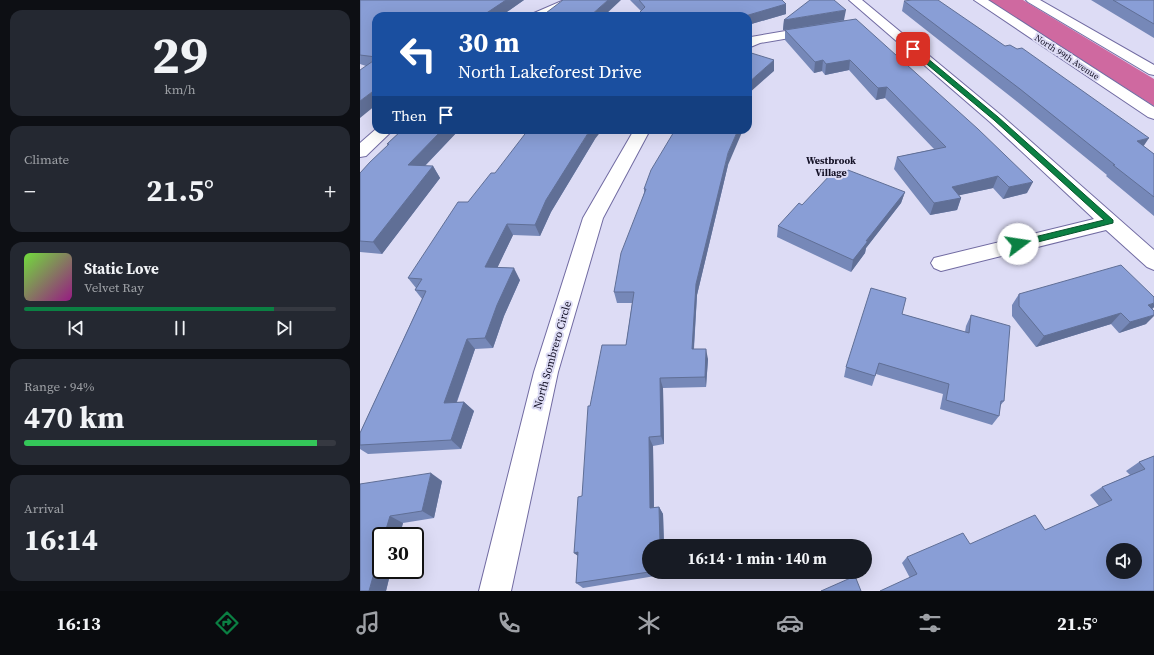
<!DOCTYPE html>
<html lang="en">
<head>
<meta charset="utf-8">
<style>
	body { margin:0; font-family:"Source Serif 4",serif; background:#242831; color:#f1f3f6; height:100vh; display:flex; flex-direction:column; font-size:15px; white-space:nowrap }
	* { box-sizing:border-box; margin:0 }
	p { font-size:13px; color:#9ea1a6 }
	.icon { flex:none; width:22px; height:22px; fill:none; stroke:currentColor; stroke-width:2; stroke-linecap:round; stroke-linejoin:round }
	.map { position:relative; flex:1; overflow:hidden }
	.sheet { display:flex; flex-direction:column; gap:10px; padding:10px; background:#0d0f14; width:360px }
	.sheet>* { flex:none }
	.guide { position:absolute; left:12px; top:12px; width:380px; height:122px; border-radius:12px; box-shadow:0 4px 16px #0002; background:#1a4fa0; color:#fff; overflow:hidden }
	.buttons { position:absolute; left:746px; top:543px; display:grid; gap:8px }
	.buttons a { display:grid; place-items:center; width:36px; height:36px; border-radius:50%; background:#171b24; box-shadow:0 4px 16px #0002; font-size:20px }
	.speed { position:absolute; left:12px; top:527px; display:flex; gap:8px; font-size:20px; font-weight:700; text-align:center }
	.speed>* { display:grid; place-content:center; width:52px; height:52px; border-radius:50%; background:#171b24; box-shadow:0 4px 16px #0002; line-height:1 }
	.speed .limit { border:2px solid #111; border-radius:6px; background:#fff; color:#111 }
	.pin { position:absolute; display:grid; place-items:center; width:34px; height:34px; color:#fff; margin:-17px; border-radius:8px; box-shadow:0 2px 6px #0006 }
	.me { position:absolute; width:44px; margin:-22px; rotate:76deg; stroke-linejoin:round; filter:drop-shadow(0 0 3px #0008) }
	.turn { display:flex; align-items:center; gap:14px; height:84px; padding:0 20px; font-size:18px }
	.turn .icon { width:52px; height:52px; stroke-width:2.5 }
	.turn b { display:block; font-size:28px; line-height:34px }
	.then { display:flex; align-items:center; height:38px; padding:0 20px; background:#0003; gap:8px; font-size:15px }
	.big { font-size:30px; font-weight:700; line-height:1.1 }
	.sheet .card { flex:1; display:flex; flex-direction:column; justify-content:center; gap:6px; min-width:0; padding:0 14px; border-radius:12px; background:#242831 }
	.sheet .dial { align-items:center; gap:0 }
	.dial b { font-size:52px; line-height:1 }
	.song { display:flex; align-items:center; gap:12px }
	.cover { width:48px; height:48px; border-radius:6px; background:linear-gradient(135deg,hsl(100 70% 55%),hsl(310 70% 35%)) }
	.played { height:4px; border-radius:2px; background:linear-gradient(90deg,#0b8043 80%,#363941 80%) }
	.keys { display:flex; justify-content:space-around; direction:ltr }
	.heat { display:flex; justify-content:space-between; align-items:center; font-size:22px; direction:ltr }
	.charge { height:6px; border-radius:3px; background:linear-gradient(90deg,#34c759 94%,#363941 0) }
	.trip { position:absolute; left:282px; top:539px; width:230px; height:40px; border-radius:20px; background:#171b24; box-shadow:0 4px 16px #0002; font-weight:700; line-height:40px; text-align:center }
	.tabs { display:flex; height:64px; justify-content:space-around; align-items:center; background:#090b0e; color:#9ea1a6 }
	.tabs .icon { width:28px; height:28px }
	.tabs .active { color:#0b8043 }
	.tabs b { font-size:18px; color:#f1f3f6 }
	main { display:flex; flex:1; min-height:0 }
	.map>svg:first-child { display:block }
	.water { fill:#cf69a0 }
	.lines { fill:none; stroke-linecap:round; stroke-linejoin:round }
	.street-casing { stroke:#716ba2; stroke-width:2 }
	.secondary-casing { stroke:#716ba2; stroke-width:2 }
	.street { fill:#fff; fill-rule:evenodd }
	.secondary { fill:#fff; fill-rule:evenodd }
	.wall { fill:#7688b8 }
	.shaded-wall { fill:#606f96 }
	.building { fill:#899ed6; stroke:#606f96; fill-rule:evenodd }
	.route { fill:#0b8043; stroke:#07532c }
	.labels { text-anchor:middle; stroke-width:4; stroke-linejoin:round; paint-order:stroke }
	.far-street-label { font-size:9px; fill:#120f24; stroke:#dddcf5 }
	.far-neighbourhood-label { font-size:10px; font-weight:bold; fill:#120f24; stroke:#dddcf5 }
	.street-label { font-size:11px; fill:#120f24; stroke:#dddcf5 }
</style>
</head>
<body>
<main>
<section class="sheet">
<div class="card dial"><b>29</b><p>km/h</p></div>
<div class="card"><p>Climate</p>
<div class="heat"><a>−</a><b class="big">21.5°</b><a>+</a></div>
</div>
<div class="card">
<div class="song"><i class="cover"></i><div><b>Static Love</b><p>Velvet Ray</p></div></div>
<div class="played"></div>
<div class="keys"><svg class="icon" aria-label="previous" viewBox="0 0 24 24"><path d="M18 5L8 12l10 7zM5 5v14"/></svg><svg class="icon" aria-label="pause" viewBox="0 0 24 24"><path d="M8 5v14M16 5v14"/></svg><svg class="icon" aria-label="next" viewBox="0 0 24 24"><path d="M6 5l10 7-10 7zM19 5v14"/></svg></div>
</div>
<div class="card"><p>Range · 94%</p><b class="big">470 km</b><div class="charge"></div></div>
<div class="card"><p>Arrival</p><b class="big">16:14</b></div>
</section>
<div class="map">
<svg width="794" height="591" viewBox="0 0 794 591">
	<rect width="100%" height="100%" fill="#dddcf5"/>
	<path class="water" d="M 628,0 L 663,0 L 794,79 L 794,106 Z"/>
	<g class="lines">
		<g class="street-casing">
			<path id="street" d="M 204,0 L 220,0 L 218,2 L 188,16 L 172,16 L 174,13 Z
				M 489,0 L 502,0 L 642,116 L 794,250 L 794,270 L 787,267 L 746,230 L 581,271 L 574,268 L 571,263 L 574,258 L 734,219 L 630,122 Z
				M 455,26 L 459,27 L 461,30 L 459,33 L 400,43 L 388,48 L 388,39 L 391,37 Z
				M 16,129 L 33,130 L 6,156 L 0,157 L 0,143 Z
				M 274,130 L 290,130 L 243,218 L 198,372 L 151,591 L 119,591 L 174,372 L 223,218 Z"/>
		</g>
		<g class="secondary-casing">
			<path id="secondary" d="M 614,0 L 628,0 L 794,107 L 794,119 L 788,117 Z
				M 666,0 L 680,0 L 794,65 L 794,75 L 789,74 L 668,2 Z"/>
		</g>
		<use href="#street" class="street"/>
		<use href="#secondary" class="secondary"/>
	</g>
	<path class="wall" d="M 0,0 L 164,0 L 141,16 L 16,16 L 16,105 L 6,66 L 0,64 Z
		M 270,0 L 422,0 L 426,14 L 388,25 L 388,16 L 281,11 Z
		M 731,0 L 794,0 L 794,38 Z
		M 544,1 L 783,146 L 794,154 L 794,216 L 746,176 L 747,175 L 655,100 L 542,11 Z
		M 424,20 L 484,20 L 667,193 L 643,199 L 633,188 L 599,195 L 601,198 L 597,210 L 570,215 L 534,169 L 537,157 L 574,149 L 525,98 L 516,100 L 489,70 L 465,75 L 462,71 L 454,73 L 425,40 L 425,30 L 423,30 Z
		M 42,130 L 106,130 L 106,131 L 99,130 L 65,166 L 73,166 L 80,178 L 22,254 L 0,252 L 0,173 L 28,145 L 27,144 Z
		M 235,139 L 191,212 L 180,236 L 153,235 L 137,268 L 160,280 L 144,316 L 133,348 L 115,349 L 97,402 L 104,402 L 114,411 L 101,449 L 8,454 L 0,449 L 0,433 L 62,299 L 55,290 L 56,288 L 48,278 L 108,202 L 135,173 Z
		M 368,165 L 337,295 L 334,349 L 348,359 L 346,387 L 303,388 L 304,444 L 293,446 L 294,507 L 299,507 L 303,514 L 304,546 L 289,546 L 289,572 L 295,572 L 295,576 L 223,588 L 216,583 L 218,556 L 214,553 L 222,496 L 230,406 L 266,345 L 272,303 L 257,303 L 254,292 L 284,193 L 284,189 Z
		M 482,177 L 545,192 L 541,203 L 506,248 L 505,253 L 491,272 L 417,237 L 418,226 L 442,205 Z
		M 659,294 L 794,307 L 792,309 L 786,324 L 759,333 L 751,324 L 676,347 L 652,316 L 652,305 Z
		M 542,314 L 605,332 L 606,326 L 611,315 L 644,401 L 640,406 L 639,416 L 632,425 L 580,409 L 583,394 L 516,374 L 512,386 L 484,377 L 486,367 Z
		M 794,456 L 794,591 L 550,578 L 542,563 L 547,557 L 610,544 L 685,530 L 739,506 L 730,495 L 742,487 L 770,475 L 766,471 L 779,462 Z
		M 82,481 L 74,518 L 43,523 L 26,591 L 0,591 L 0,484 Z"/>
	<path class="shaded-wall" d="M 146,0 L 164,0 L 141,16 L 122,16 Z
		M 248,0 L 261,0 L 244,16 L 230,16 Z
		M 426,4 L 426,14 L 388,25 L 388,16 L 385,16 Z
		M 486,10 L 484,20 L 423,30 L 424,20 Z
		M 414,60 L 414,71 L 388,94 L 388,83 Z
		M 463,60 L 462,71 L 454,73 L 455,62 Z
		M 490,60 L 489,70 L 465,75 L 466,64 Z
		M 527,87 L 525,98 L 516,100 L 518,88 Z
		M 16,89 L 16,105 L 0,118 L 0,101 Z
		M 82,130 L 99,130 L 55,176 L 48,165 Z
		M 230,130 L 242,130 L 235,139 L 191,212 L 180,236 L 175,225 L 186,200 Z
		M 378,130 L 383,130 L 368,165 L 337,295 L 333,360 L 332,349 L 336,284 L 368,153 Z
		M 789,138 L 781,150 L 777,141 Z
		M 73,166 L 80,178 L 22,254 L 13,242 Z
		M 638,176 L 633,188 L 587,198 L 592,187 Z
		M 673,182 L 667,193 L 643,199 L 649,187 Z
		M 545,192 L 541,203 L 506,248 L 505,253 L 491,272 L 493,260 L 506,241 Z
		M 601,198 L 597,210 L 570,215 L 574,203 Z
		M 147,224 L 153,235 L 132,279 L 125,267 Z
		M 154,268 L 160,280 L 144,316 L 133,348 L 125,338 L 137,305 Z
		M 794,303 L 794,307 L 788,313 L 788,305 Z
		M 761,313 L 751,324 L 676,347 L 684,336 Z
		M 794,315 L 794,316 L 786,324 L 759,333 L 770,322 Z
		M 107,339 L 115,349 L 93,412 L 84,403 Z
		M 346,349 L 348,359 L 346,387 L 345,377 Z
		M 300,378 L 303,388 L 304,444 L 301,436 Z
		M 104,402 L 114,411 L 101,449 L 91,440 Z
		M 289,437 L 293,446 L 294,515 L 290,508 Z
		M 71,473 L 82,481 L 74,518 L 62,511 Z
		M 299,507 L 303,514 L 304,546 L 301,546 L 300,544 Z
		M 30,516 L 43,523 L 39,536 L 24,536 Z
		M 21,548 L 21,570 L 31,570 L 26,591 L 9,591 Z
		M 218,552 L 221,558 L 214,553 Z
		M 292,572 L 295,572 L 295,576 Z"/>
	<path class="building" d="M 0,0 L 146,0 L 122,16 L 16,16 L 16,57 L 0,55 Z
		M 203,0 L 248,0 L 230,16 L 182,16 Z
		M 279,0 L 422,0 L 426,4 L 385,16 L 276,16 L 285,7 Z
		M 450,0 L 474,0 L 486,10 L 424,20 Z
		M 552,0 L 578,0 L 645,46 L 650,45 L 657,49 L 662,48 L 789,138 L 777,141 L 794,154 L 794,197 L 753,165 L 755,165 L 660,89 L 544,1 Z
		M 753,0 L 794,0 L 794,24 Z
		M 496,19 L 618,129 L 673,182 L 649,187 L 638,176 L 592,187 L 601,198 L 574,203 L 537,157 L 586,147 L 527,87 L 518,88 L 490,60 L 466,64 L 463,60 L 455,62 L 425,30 Z
		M 388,52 L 414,60 L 388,83 Z
		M 16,59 L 16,89 L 0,101 L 0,70 Z
		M 42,130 L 82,130 L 48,165 L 73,166 L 13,242 L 0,241 L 0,173 L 10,162 L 29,144 L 27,144 Z
		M 168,130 L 230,130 L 186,200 L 175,225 L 147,224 L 125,267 L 154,268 L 137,305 L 125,338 L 107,339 L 84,403 L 104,402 L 91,440 L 0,445 L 0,433 L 66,291 L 55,290 L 62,279 L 48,278 L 98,202 L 108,202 L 131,173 L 135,173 Z
		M 315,130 L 378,130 L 368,153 L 336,284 L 332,349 L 346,349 L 345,377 L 300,378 L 301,436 L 289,437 L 290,508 L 299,507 L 300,544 L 289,546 L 289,572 L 216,583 L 218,552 L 214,553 L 218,497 L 222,496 L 228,406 L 230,406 L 242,345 L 266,345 L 274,292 L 254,292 L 261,253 L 286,189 L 284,189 L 291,170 Z
		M 488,170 L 545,192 L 506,241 L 508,241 L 493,260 L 418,226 L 439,203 L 442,205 L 472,173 L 482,177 Z
		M 761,265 L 794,297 L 794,303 L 788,305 L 794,311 L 794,315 L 770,322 L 761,313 L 684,336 L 659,306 L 659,294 Z
		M 511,288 L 546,298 L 542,314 L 609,333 L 611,315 L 650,326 L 644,401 L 641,401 L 639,416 L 586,400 L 589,384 L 519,363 L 515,376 L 486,367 Z
		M 794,456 L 794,591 L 520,591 L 557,574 L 547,557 L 603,533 L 610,544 L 675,515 L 685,530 L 752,500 L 742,487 L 785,469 L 779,462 ZM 753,550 L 775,550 L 775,572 L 753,572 Z
		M 71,473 L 62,511 L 30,516 L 24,536 L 21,536 L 21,548 L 9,591 L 0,591 L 0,484 Z
		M 495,576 L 501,591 L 461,591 Z"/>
	<path class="route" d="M 551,48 L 555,48 L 638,117 L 753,220 L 753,223 L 658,247 L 655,246 L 654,244 L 658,241 L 744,220 L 634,120 L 551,51 Z"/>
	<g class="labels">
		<g class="far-street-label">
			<text transform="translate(707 57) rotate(33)" y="3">North 99th Avenue</text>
		</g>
		<g class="far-neighbourhood-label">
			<text x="471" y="164">Westbrook<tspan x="471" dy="12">Village</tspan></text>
		</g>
		<g class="street-label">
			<text transform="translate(192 355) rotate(-74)" y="4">North Sombrero Circle</text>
		</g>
	</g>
</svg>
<div class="buttons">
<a><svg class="icon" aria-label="sound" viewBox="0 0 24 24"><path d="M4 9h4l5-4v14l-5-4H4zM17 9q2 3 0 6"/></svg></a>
</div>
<div class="speed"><div class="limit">30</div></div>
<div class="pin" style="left:553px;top:49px;background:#d93025"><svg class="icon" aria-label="arrive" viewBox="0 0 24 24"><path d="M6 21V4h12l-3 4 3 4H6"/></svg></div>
<svg class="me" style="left:658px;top:244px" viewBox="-20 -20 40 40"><circle r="19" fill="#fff"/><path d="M0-13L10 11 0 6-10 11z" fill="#0b8043"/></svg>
<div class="trip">16:14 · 1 min · 140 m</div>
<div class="guide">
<div class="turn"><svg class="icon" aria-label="left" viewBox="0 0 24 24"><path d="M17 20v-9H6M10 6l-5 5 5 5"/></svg><div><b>30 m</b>North Lakeforest Drive</div></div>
<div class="then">Then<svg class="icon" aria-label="arrive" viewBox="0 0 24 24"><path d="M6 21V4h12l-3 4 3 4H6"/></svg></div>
</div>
</div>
</main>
<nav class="tabs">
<b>16:13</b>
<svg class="icon active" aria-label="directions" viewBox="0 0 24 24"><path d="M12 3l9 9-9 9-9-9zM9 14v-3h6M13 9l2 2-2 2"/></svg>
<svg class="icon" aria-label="music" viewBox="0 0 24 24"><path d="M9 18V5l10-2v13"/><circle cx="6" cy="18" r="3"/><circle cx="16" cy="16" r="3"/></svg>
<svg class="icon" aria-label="phone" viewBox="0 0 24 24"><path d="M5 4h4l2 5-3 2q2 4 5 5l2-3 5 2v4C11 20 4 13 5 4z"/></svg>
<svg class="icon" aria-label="climate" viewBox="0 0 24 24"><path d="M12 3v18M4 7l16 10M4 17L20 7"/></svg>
<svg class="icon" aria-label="car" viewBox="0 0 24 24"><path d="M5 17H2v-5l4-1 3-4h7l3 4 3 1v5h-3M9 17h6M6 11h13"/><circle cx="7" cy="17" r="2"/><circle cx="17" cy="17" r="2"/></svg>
<svg class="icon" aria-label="filters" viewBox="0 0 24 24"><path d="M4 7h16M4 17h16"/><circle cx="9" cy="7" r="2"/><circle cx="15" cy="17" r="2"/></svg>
<b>21.5°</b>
</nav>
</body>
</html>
